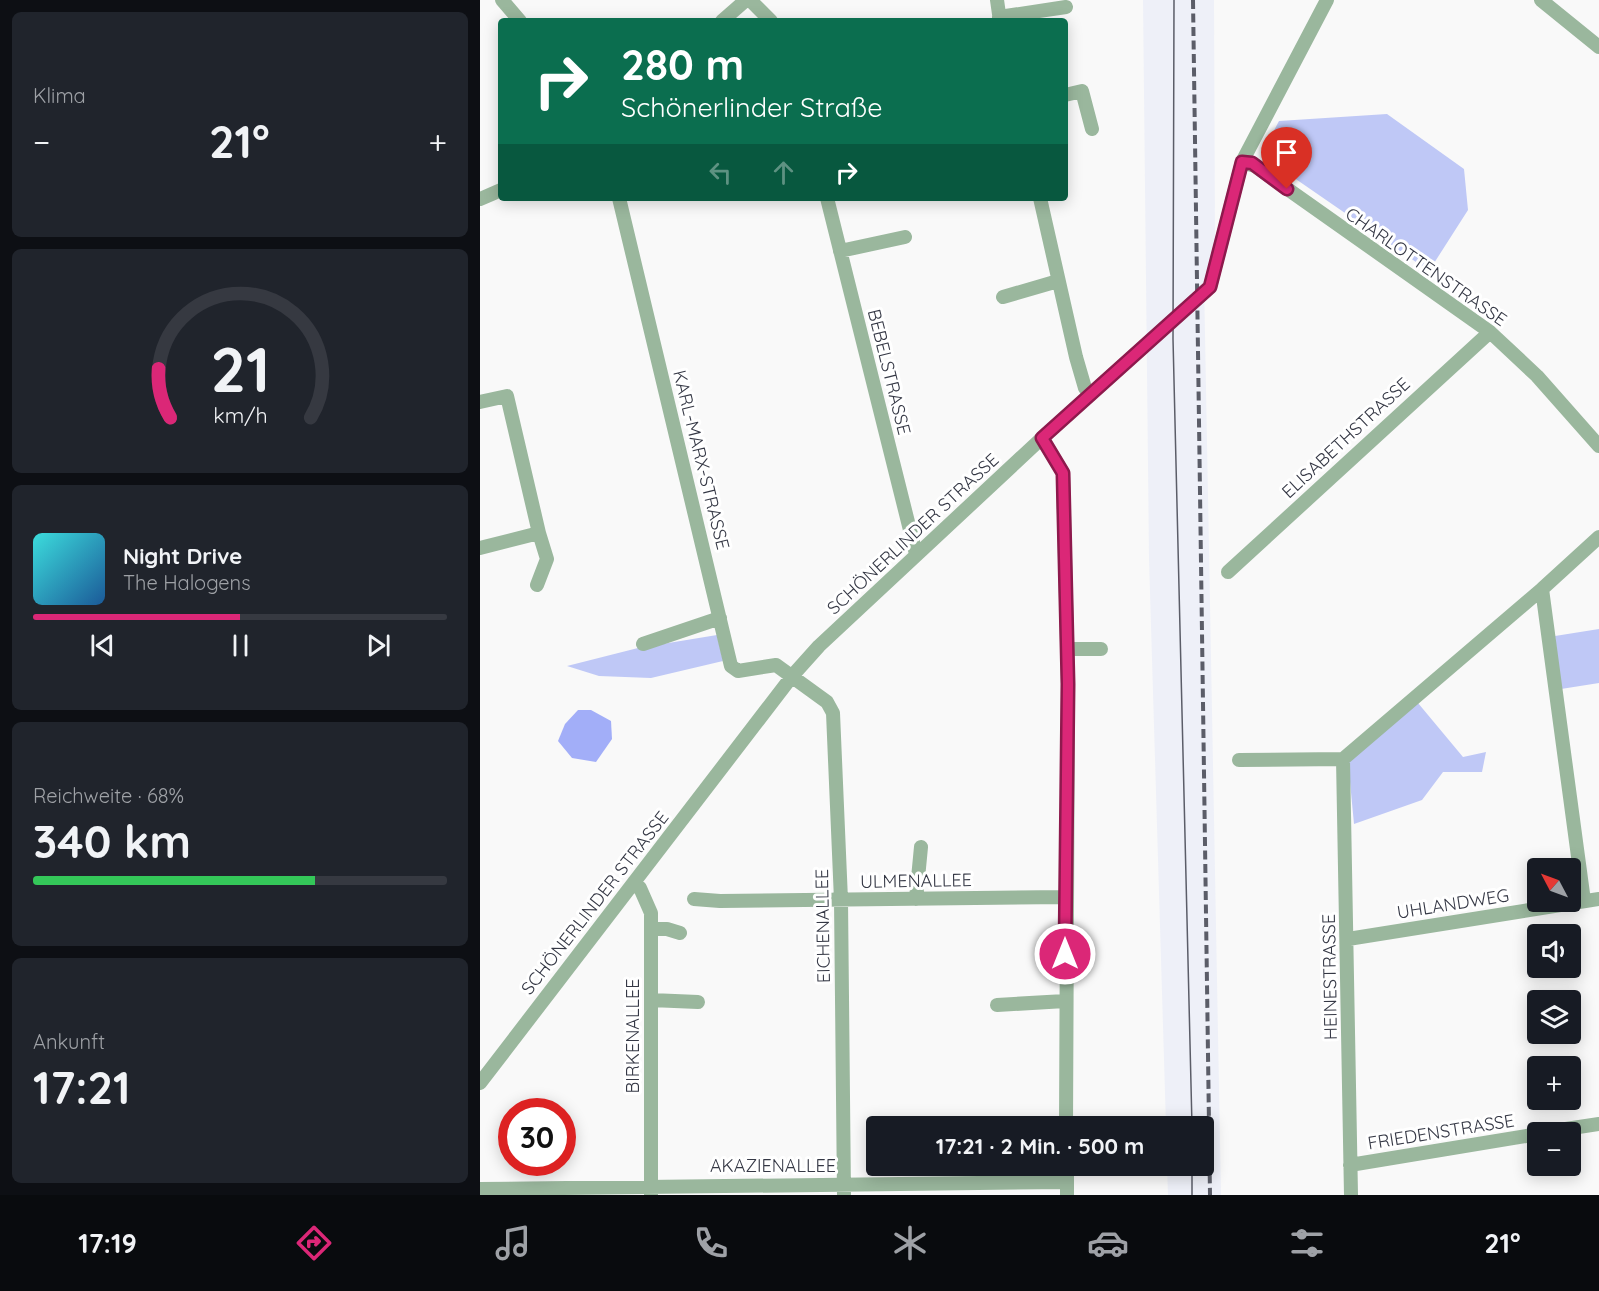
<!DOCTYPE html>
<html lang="de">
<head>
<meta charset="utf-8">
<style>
	body { margin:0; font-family:Quicksand,sans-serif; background:#20242c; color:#f1f3f6; height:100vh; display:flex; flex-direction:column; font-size:22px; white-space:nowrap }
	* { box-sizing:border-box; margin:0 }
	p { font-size:20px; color:#9ea1a6 }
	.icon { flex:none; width:33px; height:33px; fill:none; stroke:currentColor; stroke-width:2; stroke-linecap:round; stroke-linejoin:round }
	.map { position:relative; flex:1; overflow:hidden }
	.panel { display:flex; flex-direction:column; gap:12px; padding:12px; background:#0d0f14; width:480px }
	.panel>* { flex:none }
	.banner { position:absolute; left:18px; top:18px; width:570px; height:183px; border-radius:6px; box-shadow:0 3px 15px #0003; background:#0b6e4f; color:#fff; overflow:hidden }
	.needle { width:39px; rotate:311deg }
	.buttons { position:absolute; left:1047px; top:858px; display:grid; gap:12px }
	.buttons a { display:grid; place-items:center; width:54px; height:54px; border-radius:6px; background:#171b24; box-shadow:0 3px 15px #0003; font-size:30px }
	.speed { position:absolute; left:18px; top:1098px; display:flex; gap:12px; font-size:30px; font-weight:700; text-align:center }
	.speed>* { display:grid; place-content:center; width:78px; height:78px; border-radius:50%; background:#171b24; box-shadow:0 3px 15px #0003; line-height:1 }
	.speed .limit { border:9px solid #d22; background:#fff; color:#111 }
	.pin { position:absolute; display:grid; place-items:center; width:51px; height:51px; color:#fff; margin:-62px -26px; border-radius:50% 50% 50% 0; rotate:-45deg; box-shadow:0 0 6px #0007 }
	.pin .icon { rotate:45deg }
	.me { position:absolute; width:66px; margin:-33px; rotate:0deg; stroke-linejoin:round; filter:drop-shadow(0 0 4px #0008) }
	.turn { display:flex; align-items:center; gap:21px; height:126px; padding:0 24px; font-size:27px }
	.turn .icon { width:78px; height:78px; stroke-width:2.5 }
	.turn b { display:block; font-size:42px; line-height:51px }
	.lanes { display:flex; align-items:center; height:57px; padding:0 24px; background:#0003; justify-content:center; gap:30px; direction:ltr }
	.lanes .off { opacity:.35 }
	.big { font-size:45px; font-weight:700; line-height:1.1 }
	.panel .tile { flex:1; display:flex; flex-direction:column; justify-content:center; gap:9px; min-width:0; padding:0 21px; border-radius:9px; background:#20242c }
	.panel .dial { align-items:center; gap:0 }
	.dial svg { height:156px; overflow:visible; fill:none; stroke:#363941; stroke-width:7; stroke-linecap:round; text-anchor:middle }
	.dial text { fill:#f1f3f6; stroke:none }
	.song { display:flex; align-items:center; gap:18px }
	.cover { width:72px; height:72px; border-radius:9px; background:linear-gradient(135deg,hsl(180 70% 55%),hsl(210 70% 35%)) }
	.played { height:6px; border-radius:3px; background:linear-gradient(90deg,#db2777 50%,#363941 50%) }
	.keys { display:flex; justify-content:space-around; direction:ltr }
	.heat { display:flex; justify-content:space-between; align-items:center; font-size:33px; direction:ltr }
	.charge { height:9px; border-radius:4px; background:linear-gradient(90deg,#34c759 68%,#363941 0) }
	.trip { position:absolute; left:386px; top:1116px; width:348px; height:60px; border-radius:6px; background:#171b24; box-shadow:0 3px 15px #0003; font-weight:700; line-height:60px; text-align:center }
	.dock { display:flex; height:96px; justify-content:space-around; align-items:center; background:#090b0e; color:#9ea1a6 }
	.dock .icon { width:42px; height:42px }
	.dock .on { color:#db2777 }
	.dock b { font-size:27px; color:#f1f3f6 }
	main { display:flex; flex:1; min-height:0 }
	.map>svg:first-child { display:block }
	.built { fill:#eef0f8 }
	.green { fill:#bfc8f6 }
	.water { fill:#a2aef8 }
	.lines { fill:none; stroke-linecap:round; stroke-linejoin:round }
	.minor { stroke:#9ab79d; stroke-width:14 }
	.tram { stroke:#5b5d68; stroke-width:1.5 }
	.rail { stroke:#5b5d68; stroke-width:4; stroke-dasharray:9 4.5; stroke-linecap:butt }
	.route-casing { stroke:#8e194d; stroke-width:15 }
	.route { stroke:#db2777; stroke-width:10 }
	.labels { text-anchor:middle; stroke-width:6; stroke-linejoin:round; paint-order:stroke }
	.street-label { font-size:18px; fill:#353845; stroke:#fff }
</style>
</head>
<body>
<main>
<section class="panel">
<div class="tile"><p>Klima</p>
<div class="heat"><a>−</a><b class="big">21°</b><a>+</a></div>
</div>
<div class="tile dial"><svg viewBox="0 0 100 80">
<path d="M14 69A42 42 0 1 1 86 69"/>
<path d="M14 69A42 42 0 0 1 8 44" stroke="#db2777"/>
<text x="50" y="56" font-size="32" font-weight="700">21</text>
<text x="50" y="72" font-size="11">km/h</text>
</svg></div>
<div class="tile">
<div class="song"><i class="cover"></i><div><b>Night Drive</b><p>The Halogens</p></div></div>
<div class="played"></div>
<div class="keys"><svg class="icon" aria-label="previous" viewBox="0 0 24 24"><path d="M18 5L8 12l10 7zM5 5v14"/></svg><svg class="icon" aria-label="pause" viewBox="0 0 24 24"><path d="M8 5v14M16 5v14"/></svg><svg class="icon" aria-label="next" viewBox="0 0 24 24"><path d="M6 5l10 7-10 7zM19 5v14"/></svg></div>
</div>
<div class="tile"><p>Reichweite · 68%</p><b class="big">340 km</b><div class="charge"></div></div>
<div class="tile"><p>Ankunft</p><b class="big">17:21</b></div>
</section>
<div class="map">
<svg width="1119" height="1195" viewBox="0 0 1119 1195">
	<rect width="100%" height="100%" fill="#f9f9f9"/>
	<path class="built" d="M 663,0 L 734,0 L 735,241 L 724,280 L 741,1195 L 688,1195 L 687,1166 L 723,1166 L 723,1126 L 686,1126 L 669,559 Z"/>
	<path class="green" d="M 907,114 L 984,169 L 988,210 L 949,271 L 781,155 L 799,121 Z
		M 1119,629 L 1119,683 L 1081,689 L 1075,636 Z
		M 237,635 L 243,661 L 171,678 L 119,676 L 87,666 L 158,648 Z
		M 938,703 L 983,757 L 1006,752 L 1002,772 L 963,772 L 942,800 L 874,824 L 868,761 Z"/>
	<path class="water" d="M 98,710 L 111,710 L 131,721 L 132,739 L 116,762 L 92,758 L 78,741 L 85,724 Z"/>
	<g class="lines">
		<path class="minor" d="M 22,0 L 40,21
			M 270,0 L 291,21
			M 517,0 L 520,21
			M 1061,0 L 1119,47
			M 519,17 L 586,7
			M 242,21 L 266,0
			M 585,95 L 602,91 L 612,129
			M 762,162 L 775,166 L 1010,332 L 1057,376 L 1119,446
			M 139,198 L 251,666 L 258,671 L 296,665 L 347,702 L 353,713 L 361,900 L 364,1195
			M 347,198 L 436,554
			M 560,198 L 596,357 L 605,388 L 610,395
			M 0,199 L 21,190
			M 360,251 L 425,237
			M 523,297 L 578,281
			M 0,402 L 27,396 L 59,533 L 0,548
			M 562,438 L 583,473 L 588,684 L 586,1126
			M 748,572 L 1010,332
			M 57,585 L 67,559 L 59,533
			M 1062,589 L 1104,901
			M 163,644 L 240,618
			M 587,649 L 621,649
			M 759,760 L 863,759
			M 154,882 L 160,888 L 171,913 L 171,1195
			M 214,899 L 240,901 L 585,897
			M 436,899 L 441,847
			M 171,929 L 187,929 L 200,933
			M 868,939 L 1119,899
			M 171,1000 L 218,1002
			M 517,1005 L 585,1001
			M 0,1083 L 313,675 L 339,646 L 562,438 L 730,287 L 762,162 L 847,0
			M 1066,1132 L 1119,1124
			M 870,1165 L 1058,1134
			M 587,1166 L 587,1195
			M 0,1189 L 587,1182
			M 871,1195 L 863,759 L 1062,589 L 1119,537"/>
		<path class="tram" d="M 694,0 L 693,339 L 712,1126
			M 712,1166 L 712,1195"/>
		<path class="rail" d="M 713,0 L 730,1195"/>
	</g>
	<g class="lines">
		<g class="route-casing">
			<path id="route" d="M 585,954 L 588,684 L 583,473 L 562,438 L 730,287 L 762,162 L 772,163 L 807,189"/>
		</g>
		<use href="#route" class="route"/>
	</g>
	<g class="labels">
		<g class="street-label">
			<text transform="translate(946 267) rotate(35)" y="6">CHARLOTTENSTRASSE</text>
			<text transform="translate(409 372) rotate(76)" y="6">BEBELSTRASSE</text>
			<text transform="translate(866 438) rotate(-43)" y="6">ELISABETHSTRASSE</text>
			<text transform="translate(221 460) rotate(76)" y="6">KARL-MARX-STRASSE</text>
			<text transform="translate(433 534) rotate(-43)" y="6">SCHÖNERLINDER STRASSE</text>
			<text transform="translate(436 881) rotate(-1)" y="6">ULMENALLEE</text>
			<text transform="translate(115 903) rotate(-52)" y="6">SCHÖNERLINDER STRASSE</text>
			<text transform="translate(973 904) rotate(-9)" y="6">UHLANDWEG</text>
			<text transform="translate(343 926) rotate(-91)" y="6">EICHENALLEE</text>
			<text transform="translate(850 977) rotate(-91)" y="6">HEINESTRASSE</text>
			<text transform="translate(153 1036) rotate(-90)" y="6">BIRKENALLEE</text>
			<text transform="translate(961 1132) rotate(-9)" y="6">FRIEDENSTRASSE</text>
			<text x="293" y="1172">AKAZIENALLEE</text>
		</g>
	</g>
</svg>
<div class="buttons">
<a><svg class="needle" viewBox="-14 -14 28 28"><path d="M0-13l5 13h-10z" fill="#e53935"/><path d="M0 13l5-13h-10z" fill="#9ea1a6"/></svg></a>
<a><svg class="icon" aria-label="sound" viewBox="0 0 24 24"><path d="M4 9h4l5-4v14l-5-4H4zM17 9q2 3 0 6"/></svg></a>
<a><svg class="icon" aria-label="layers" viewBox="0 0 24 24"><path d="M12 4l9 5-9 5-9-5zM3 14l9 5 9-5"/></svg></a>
<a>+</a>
<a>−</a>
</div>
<div class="speed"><div class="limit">30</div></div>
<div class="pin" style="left:807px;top:189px;background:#d93025"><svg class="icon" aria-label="arrive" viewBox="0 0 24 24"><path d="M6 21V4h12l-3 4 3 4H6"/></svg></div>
<svg class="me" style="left:585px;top:954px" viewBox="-20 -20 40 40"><circle r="17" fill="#db2777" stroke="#fff" stroke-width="3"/><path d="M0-11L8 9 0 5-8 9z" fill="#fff"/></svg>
<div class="trip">17:21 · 2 Min. · 500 m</div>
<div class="banner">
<div class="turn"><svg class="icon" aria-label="right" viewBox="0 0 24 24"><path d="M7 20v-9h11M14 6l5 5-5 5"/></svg><div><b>280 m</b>Schönerlinder Straße</div></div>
<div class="lanes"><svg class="icon off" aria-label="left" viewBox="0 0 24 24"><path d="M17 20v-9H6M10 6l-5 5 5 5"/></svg><svg class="icon off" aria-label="ahead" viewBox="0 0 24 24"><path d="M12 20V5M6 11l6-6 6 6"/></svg><svg class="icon" aria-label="right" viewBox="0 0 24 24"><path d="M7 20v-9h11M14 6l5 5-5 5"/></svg></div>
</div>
</div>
</main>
<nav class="dock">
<b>17:19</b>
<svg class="icon on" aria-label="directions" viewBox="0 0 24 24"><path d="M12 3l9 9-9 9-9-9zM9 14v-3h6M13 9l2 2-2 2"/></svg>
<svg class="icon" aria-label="music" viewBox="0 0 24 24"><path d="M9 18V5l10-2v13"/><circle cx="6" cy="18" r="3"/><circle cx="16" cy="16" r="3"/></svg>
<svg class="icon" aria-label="phone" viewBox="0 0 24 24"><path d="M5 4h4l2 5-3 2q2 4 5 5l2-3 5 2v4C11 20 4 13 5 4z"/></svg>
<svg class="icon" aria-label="climate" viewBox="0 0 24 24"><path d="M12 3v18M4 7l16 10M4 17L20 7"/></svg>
<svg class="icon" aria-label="car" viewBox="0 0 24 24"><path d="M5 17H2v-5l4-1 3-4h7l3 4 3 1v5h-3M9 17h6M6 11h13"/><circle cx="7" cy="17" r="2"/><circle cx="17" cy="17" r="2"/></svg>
<svg class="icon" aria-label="filters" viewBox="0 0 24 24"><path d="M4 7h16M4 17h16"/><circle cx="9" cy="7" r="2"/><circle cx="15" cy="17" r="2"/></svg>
<b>21°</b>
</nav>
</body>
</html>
